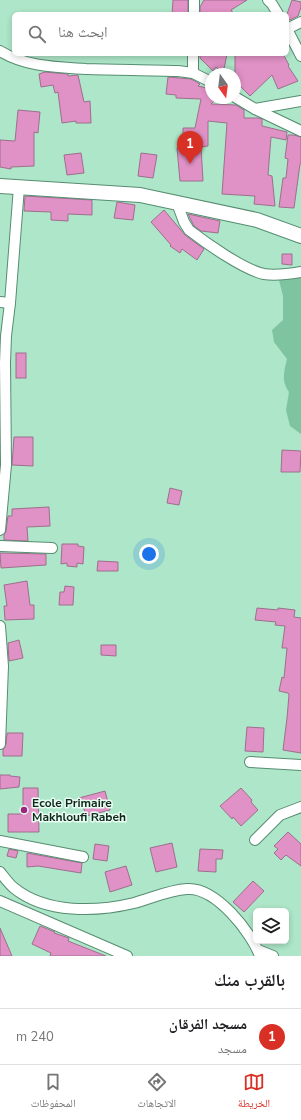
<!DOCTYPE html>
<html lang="ar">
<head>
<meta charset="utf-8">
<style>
	:root { --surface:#fff; --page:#f6f6f6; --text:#202124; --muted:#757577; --line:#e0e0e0; --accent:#d93025 }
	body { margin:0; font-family:"Nunito Sans","Noto Naskh Arabic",sans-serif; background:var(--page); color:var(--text); direction:rtl }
	.controls { position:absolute; right:12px; bottom:12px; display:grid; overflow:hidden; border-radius:6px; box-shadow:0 2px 6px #0003 }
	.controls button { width:36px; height:36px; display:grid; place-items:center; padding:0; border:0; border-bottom:1px solid var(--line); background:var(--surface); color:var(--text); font:20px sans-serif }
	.compass { position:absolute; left:205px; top:68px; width:36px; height:36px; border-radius:50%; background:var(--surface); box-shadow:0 2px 6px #0003; rotate:166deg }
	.you { position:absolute; left:149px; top:554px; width:14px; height:14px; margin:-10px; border:3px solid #fff; border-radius:50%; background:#1a73e8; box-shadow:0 0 0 6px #1a73e833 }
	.badge { display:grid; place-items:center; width:26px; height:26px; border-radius:50%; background:var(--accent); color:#fff; font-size:13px; font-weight:700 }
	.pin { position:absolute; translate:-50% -33px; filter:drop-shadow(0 1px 2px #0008) }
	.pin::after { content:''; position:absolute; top:21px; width:14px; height:12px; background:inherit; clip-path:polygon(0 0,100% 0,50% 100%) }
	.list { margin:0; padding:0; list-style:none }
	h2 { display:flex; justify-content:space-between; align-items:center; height:52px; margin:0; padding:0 16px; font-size:17px }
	h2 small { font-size:13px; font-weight:400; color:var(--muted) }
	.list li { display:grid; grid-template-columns:26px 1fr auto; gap:12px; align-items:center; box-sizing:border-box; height:56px; padding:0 16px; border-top:1px solid var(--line) }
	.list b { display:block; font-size:15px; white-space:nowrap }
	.list p { margin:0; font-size:13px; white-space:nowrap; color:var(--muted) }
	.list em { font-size:13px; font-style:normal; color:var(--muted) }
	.icon { flex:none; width:22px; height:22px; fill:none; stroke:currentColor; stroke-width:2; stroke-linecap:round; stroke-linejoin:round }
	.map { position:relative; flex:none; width:301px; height:956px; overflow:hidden; direction:ltr }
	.search { position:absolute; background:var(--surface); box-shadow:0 2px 6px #0003; left:12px; right:12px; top:12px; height:44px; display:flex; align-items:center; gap:10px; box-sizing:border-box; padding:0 14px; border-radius:6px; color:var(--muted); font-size:15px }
	.sheet { height:108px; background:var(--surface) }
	nav { display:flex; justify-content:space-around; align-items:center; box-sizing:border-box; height:56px; border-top:1px solid var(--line); background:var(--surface); font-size:11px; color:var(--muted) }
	nav a { display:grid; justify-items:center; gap:2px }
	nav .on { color:var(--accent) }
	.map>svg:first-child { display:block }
	.green { fill:#7fc4a0 }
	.building { fill:#e091c5; stroke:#9e6f8d }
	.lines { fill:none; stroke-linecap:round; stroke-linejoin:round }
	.minor-casing { stroke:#568d71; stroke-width:12 }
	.secondary-casing { stroke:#568d71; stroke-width:16 }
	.minor { stroke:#fff; stroke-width:10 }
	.secondary { stroke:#fff; stroke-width:14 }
	.poi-dot { fill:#9e267e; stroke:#e8fef2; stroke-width:1.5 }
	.labels { text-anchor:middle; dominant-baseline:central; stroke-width:3; stroke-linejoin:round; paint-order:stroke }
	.poi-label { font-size:12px; font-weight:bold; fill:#11271c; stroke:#e8fef2; text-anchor:start }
</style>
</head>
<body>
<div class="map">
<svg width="301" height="956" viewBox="0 0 301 956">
	<rect width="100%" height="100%" fill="#ade6c8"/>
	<path class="green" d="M301,274V434L290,426L286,410L289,392C281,381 284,372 287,359L274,342L272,330L283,320V296L279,280L285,276Z"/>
	<g class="building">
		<polygon points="173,0 188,0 188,14 172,14"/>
		<polygon points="204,0 247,0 231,10 234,14 200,14 200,7"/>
		<polygon points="292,0 301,2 301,7 298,16 290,20 287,19 287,14"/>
		<polygon points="200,54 227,54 223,74 216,67 213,71 200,58"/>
		<polygon points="235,54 283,54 289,65 288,66 298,81 278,89 272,75 250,96 235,81"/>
		<polygon points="45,72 68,74 68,76 78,75 84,102 90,101 91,123 76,123 76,121 62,123 58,92 55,93 53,85 41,87 39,74"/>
		<polygon points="168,77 191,79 200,84 198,86 211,89 211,98 217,98 211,104 236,105 244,110 244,118 259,118 262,119 262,126 287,132 286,140 271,137 268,175 272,176 275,206 254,204 255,196 222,194 227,123 208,121 208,146 201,147 203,181 180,181 177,148 183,147 183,128 195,128 201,99 176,98 176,95 166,94"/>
		<polygon points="18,110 40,112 38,133 34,132 34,166 11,167 11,169 0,167 0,140 15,141"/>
		<polygon points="288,135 294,135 301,137 301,163 300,164 294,208 279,207 283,178 286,178 288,159 285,158"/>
		<polygon points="81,153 84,173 67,175 64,155"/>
		<polygon points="141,153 157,155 153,178 138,176"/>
		<polygon points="25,196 92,200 92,215 68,214 68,221 51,220 51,212 24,211"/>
		<polygon points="117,202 135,205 133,220 114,218"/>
		<polygon points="164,210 185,235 204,249 197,260 182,249 180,253 170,246 171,245 151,222"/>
		<polygon points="188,214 220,221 218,233 201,231 194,226"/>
		<polygon points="282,254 292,254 292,265 282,264"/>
		<rect x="16" y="353" width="10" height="25"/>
		<polygon points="14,437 33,437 33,466 12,465"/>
		<polygon points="282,450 301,451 300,472 281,472"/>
		<polygon points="170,488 182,491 179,505 167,503"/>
		<polygon points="49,507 50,526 27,527 28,541 4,540 4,535 6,531 8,516 12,516 12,509"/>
		<polygon points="62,544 78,544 78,546 84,547 83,564 77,563 77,567 67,566 67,563 61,564"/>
		<polygon points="0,553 46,554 46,565 1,568"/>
		<polygon points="98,561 118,562 118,571 97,571"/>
		<polygon points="27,581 30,605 34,605 34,619 5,620 4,606 7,606 4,585"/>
		<polygon points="65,586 74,587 73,605 59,605 60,592 64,592"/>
		<polygon points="257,608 278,610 278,608 295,610 294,617 301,618 301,753 283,750 287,718 289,695 288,693 279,691 282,677 284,678 287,648 282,648 285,626 275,625 276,622 255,620"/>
		<polygon points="19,640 23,658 9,661 8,643"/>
		<polygon points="101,645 116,645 116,656 101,655"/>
		<polygon points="247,727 264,728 263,752 245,751"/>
		<polygon points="7,733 23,733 22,756 3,756 3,750 6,744"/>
		<polygon points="0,775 10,775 10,776 20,777 19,787 0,789"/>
		<polygon points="23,788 38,788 39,832 8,832 8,814 23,814"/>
		<polygon points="241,788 252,800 251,802 258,810 241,826 233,817 232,819 220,806"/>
		<polygon points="105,791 110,810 86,816 83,806 81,806 79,798"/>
		<polygon points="288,832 301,844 301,866 286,855 281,860 274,853 278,849 274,846"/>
		<polygon points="172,843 177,867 156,872 150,848"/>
		<polygon points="95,844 109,846 107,861 93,859"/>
		<polygon points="9,849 18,851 16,858 7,856"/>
		<polygon points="200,849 223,850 222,859 216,859 216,872 198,871"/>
		<polygon points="27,853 82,863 81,873 38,866 27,867"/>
		<polygon points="126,866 132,885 110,892 105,872"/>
		<polygon points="253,881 264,891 244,912 233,902"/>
		<polygon points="40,926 55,932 54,933 69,938 68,941 106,956 50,956 51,953 32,944"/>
		<polygon points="0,928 12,956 0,956"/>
	</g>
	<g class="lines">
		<defs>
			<g id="minor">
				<polyline points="268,0 272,4 278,14"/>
				<polyline points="194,14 194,0"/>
				<polyline points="287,29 301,56"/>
				<polyline points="287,29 301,22"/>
				<path d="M0,51C26,67 56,67 86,69C117,70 148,70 178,71L193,73L211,82"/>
				<polyline points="193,73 193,54"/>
				<polyline points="235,97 255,109 301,131"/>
				<polyline points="255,109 301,101"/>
				<path d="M177,203L184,222L189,230C206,243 244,270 264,274C276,276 289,274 301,272"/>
				<polyline points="0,302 10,303"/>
				<polyline points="0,530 6,465 5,363 6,336 10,303 19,187"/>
				<polyline points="0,546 52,548"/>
				<polyline points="0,626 3,666 0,744"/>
				<polyline points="250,762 301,765"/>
				<polyline points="255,840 280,815 301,807"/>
				<polyline points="0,841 83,857"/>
				<path d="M0,872C4,877 9,884 14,888C46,914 97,912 134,903C152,898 169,890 187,889C216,887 251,932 260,956"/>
				<polyline points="0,901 127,956"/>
				<polyline points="258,950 273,956"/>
			</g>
			<polyline id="secondary" points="0,186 140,195 257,220 301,236"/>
		</defs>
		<use href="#minor" class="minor-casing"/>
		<use href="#secondary" class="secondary-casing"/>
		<use href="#minor" class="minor"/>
		<use href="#secondary" class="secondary"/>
	</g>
	<circle class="poi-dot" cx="24" cy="810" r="4"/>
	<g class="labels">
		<g class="poi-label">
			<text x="32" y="803">Ecole Primaire<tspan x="32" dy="14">Makhloufi Rabeh</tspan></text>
		</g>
	</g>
</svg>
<div class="controls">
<button><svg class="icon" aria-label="layers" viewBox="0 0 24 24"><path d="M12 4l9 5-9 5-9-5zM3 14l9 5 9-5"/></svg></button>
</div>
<svg class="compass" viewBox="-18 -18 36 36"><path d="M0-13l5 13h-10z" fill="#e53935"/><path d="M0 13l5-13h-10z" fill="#757577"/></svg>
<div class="you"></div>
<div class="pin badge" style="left:190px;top:164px">1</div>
<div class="search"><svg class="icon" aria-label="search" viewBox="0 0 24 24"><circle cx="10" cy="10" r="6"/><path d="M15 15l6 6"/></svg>ابحث هنا</div>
</div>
<section class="sheet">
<h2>بالقرب منك<small></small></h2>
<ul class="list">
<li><span class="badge">1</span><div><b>مسجد الفرقان</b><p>مسجد</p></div><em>240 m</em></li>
</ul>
</section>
<nav>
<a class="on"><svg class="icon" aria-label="map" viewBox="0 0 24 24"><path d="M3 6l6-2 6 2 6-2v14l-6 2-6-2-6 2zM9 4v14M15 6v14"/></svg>الخريطة</a>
<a><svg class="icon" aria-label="directions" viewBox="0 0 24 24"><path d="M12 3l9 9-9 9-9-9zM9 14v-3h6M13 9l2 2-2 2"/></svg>الاتجاهات</a>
<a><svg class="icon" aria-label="saved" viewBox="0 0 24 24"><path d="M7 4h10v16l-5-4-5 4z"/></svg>المحفوظات</a>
</nav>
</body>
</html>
